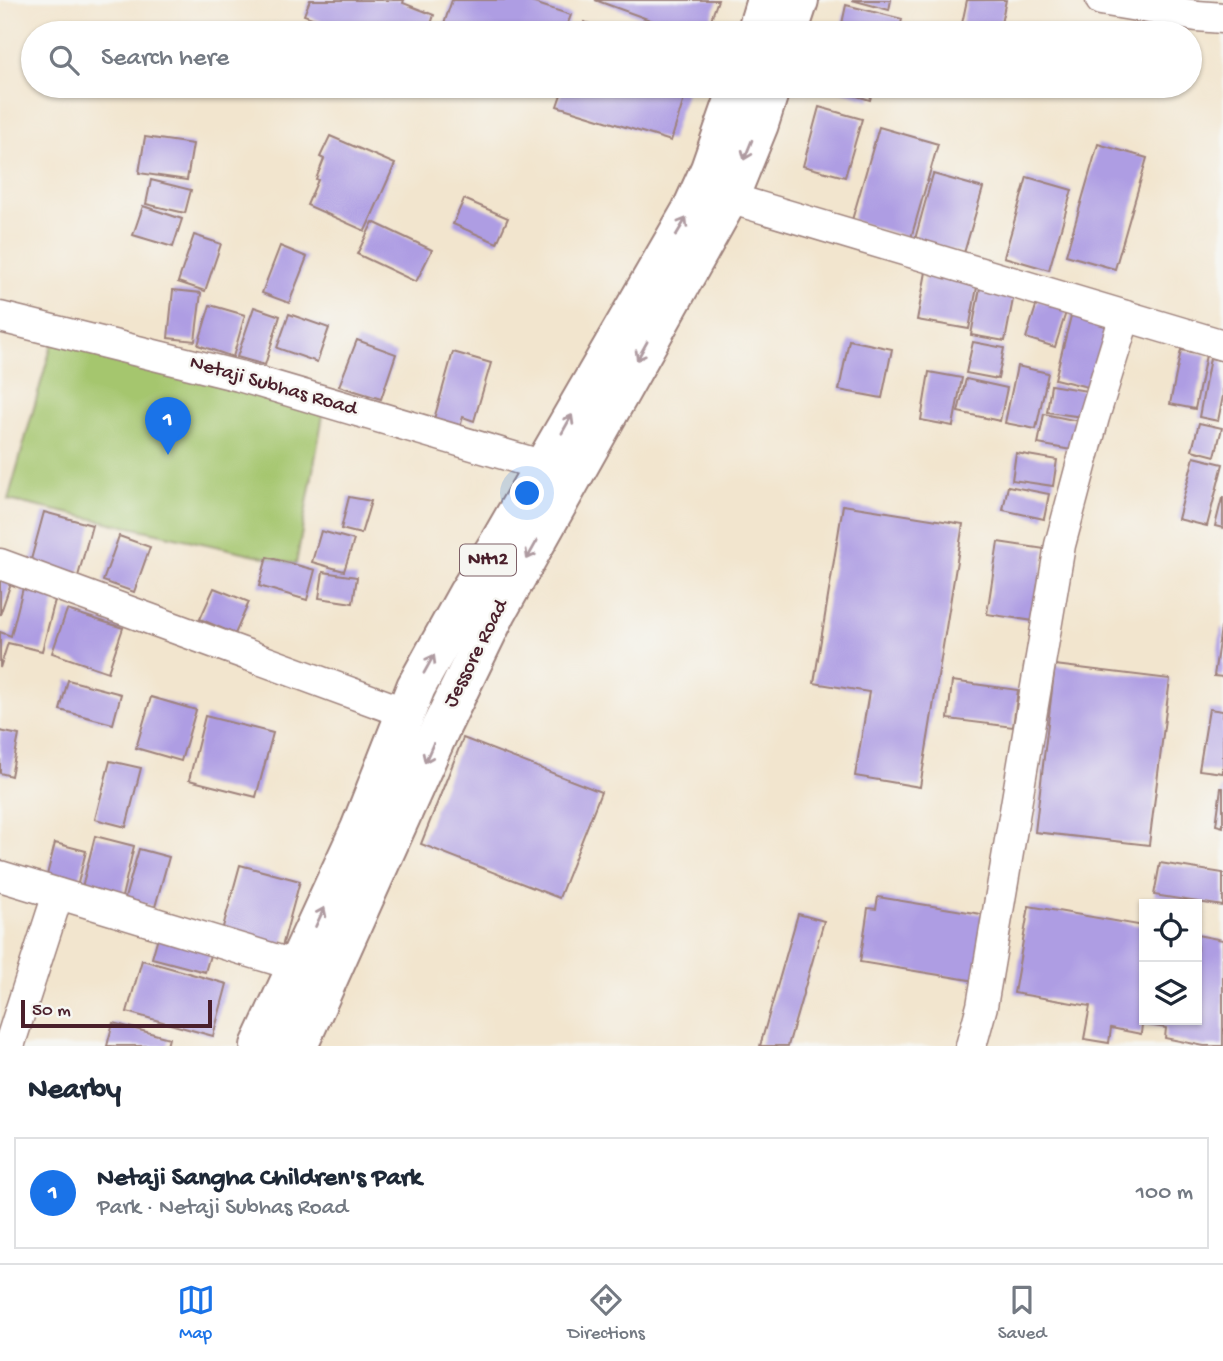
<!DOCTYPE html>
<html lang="en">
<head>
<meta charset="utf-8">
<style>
	:root { --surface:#fff; --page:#f2f2f3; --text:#1f2937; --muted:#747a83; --line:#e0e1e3; --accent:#1a73e8 }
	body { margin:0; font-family:"Gochi Hand",sans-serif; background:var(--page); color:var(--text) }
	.controls { position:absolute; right:21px; bottom:21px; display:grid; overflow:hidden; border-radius:0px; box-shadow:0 2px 5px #0004 }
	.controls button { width:63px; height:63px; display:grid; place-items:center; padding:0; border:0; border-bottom:2px solid var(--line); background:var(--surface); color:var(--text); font:35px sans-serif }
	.scale { position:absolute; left:21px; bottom:18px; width:191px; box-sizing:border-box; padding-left:7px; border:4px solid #4a1f2b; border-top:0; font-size:19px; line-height:24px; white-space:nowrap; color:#4a1f2b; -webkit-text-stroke:5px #f6f6f2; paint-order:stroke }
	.you { position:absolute; left:528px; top:494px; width:24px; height:24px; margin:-18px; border:5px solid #fff; border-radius:50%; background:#1a73e8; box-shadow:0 0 0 10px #1a73e833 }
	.badge { display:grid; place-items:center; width:46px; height:46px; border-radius:50%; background:var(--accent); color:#fff; font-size:23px; font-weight:700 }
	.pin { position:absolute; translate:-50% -58px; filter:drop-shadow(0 2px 4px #0008) }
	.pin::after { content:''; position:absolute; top:37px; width:24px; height:21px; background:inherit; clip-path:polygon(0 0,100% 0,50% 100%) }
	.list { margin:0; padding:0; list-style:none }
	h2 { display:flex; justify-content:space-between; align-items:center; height:91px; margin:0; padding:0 28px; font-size:30px }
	h2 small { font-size:23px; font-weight:400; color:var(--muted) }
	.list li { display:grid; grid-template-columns:46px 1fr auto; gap:21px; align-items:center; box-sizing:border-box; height:112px; margin:0 14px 14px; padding:0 14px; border:2px solid var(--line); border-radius:0px }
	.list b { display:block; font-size:26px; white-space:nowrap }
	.list p { margin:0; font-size:23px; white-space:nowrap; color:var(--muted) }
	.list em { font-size:23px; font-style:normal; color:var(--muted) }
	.icon { flex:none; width:38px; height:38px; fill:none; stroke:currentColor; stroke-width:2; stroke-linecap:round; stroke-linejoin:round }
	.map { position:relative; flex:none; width:1223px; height:1046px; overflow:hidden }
	.search { position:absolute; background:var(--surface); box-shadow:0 2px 5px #0004; left:21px; right:21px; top:21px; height:77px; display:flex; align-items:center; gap:18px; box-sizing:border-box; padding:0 24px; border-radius:38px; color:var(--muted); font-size:26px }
	.sheet { height:217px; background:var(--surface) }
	nav { display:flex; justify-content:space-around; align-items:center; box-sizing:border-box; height:98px; border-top:2px solid var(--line); background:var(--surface); font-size:19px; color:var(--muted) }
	nav a { display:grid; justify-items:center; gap:4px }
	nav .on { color:var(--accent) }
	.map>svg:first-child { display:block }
	.green { fill:#a5c66e; stroke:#78724c; stroke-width:2 }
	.building { fill:#ae9de3 }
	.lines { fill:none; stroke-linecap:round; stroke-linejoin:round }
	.minor-casing { stroke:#9e827c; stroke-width:33 }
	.trunk-casing { stroke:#9e827c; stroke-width:42 }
	.minor { stroke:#fff; stroke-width:30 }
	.trunk { stroke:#fff; stroke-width:38 }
	.oneway { stroke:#ae9aa0 }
	.labels { text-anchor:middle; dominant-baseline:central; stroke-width:5; stroke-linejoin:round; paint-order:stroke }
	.shield { fill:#f6f6f2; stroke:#7e6067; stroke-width:2 }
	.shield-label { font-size:19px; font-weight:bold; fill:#4a1f2b }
	.street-label { font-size:21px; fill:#4a1f2b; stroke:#f6f6f2 }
</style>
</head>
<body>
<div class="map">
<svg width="1223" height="1046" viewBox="0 0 1223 1046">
	<rect width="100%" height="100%" fill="#f6f6f2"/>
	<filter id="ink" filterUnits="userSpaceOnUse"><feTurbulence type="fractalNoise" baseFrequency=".0143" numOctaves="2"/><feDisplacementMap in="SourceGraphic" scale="14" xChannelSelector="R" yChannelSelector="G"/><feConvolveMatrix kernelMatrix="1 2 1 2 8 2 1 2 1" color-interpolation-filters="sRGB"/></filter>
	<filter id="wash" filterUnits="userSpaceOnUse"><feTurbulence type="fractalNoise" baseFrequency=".00686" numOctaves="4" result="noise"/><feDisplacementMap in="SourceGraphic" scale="28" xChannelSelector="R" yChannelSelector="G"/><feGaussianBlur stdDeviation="1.57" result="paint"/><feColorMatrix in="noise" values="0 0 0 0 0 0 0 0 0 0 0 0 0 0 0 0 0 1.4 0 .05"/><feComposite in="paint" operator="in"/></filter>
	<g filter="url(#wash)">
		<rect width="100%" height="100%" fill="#f2e5ce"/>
		<polygon class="green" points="53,340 324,410 296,564 8,500"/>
		<g id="blocks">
			<g class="building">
				<polygon points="310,0 404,0 403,3 434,15 428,33 353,33 304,15"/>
				<polygon points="452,0 525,0 571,15 564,33 441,33"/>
				<polygon points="595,0 718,0 706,33 686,33"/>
				<polygon points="852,0 891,0 889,10"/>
				<polygon points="967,0 1006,0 999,33 960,33"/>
				<polygon points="846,5 902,19 899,33 840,33"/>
				<polygon points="584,22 618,33 580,33"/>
				<polygon points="518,86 546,86 543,95"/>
				<polygon points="564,86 688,86 671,141 557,106"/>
				<polygon points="824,86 874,86 870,100"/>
				<polygon points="819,107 862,119 845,177 803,166"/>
				<polygon points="879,127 938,144 911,238 852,220"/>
				<polygon points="330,136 395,164 365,231 307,205 318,180 316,179 324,159 320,157"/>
				<polygon points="145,137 193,144 187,180 139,173"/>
				<polygon points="1098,144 1147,158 1115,269 1066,255"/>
				<polygon points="933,174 983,188 964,253 915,239"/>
				<polygon points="1027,177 1072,190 1049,270 1004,257"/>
				<polygon points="151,180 191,190 185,213 146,204"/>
				<polygon points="464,199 508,218 497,243 453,224"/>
				<polygon points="143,206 182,219 173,247 133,235"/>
				<polygon points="373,222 432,250 416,282 357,254"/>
				<polygon points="194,235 221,244 205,291 178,282"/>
				<polygon points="280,246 307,257 289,303 262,293"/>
				<polygon points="926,272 978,282 969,329 917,320"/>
				<polygon points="980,288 1014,294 1005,341 971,335"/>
				<polygon points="173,290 201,293 195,341 168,338"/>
				<polygon points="1038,300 1067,309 1055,347 1026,338"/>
				<polygon points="210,305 245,315 233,357 198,345"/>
				<polygon points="254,307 280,316 265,365 237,357"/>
				<polygon points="1072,312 1113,322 1096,389 1055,379"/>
				<polygon points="289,314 329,328 317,362 277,348"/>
				<polygon points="357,340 396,354 381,399 339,386"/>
				<polygon points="849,340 892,349 882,398 839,390"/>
				<polygon points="973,342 1004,348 998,379 966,373"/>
				<polygon points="1181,350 1206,355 1195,409 1170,404"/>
				<polygon points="453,352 491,363 474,421 463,417 460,427 434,419"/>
				<polygon points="1210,358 1223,361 1223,396 1218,421 1199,417"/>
				<polygon points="1017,366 1048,373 1036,429 1005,423"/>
				<polygon points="929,372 962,378 953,426 921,420"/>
				<polygon points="966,379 1007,388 1000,421 958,412"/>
				<polygon points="1051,385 1087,391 1083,417 1047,412"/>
				<polygon points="1044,414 1083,422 1077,451 1038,444"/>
				<polygon points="1199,423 1222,428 1215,456 1192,450"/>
				<polygon points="1016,453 1057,460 1053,486 1012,480"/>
				<polygon points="1194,457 1223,464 1207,526 1178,519"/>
				<polygon points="1008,486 1049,494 1044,519 1003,510"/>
				<polygon points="349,497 371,501 361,534 341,529"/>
				<polygon points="1222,498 1223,498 1223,528 1215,526"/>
				<polygon points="843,505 963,524 920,787 855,776 869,692 814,683"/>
				<polygon points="44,512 92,525 77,580 29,567"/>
				<polygon points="321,531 354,540 344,571 312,562"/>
				<polygon points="119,536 150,547 134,592 103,581"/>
				<polygon points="998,542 1045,549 1034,621 987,614"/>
				<polygon points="267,557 315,570 307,600 259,586"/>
				<polygon points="0,569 14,574 0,615"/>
				<polygon points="323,572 357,577 353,603 319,598"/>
				<polygon points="24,584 57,592 42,651 8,643 0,668 0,632 11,636"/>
				<polygon points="214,588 249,602 235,634 200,619"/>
				<polygon points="67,610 123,628 108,672 52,653"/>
				<polygon points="1221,628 1223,628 1223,677 1214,676"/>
				<polygon points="1055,665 1170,679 1149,845 1035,832"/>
				<polygon points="68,680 121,694 113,724 60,710"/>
				<polygon points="952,681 1018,690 1013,727 948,719"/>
				<polygon points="151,697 196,710 181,761 136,748"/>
				<polygon points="1209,709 1223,711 1223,773 1199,770"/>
				<polygon points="205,716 273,733 256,797 189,780"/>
				<polygon points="0,731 19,735 11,776 0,773"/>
				<polygon points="463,738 601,792 559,898 421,844"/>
				<polygon points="110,761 141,768 126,827 95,819"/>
				<polygon points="1221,788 1223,788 1223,827 1216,825"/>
				<polygon points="95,836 134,846 121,901 81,891"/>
				<polygon points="55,843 86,851 75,895 44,887"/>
				<polygon points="139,849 169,857 155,907 125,898"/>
				<polygon points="1160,863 1223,873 1223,906 1154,895"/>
				<polygon points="240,865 300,881 280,954 220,938"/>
				<polygon points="878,897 987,915 976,981 860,962 868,908 876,909"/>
				<polygon points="1029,906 1144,926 1144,1020 1197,1020 1197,935 1223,940 1223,1046 1204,1046 1165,1038 1166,1028 1142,1024 1141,1034 1111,1028 1109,1043 1084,1039 1090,1006 1014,993"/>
				<polygon points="798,914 824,921 788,1046 760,1046"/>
				<polygon points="160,930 213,945 205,972 152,958"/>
				<polygon points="142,960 227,984 213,1036 127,1012"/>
				<polygon points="113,1023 169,1038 167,1046 107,1046"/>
			</g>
		</g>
	</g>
	<g filter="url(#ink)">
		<use href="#blocks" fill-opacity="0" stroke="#9e827c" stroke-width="2"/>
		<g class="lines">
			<defs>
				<g id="minor">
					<polyline points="1101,0 1197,16 1223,18"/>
					<polyline points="729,198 1223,345"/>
					<polyline points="0,317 239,376 544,466"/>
					<polyline points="0,564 406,713"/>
					<polyline points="0,876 297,966"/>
					<polyline points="9,1046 58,894"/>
					<polyline points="971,1046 982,1006 1060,545 1094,417 1125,316"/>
				</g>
				<g id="trunk">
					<polyline points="756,33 766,0"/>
					<polyline points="788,33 799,0"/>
					<polyline points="260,1046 360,829 416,687 468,593 499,543 691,211 710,169 739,86"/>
					<polyline points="298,1046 441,727 497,612 729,198 759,124 771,86"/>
				</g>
			</defs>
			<use href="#minor" class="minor-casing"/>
			<use href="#trunk" class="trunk-casing"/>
			<use href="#minor" class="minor"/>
			<use href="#trunk" class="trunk"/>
		</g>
		<defs><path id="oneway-shaft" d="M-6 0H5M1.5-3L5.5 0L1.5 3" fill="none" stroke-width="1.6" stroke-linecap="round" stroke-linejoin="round" transform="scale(1.75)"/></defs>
		<g class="oneway">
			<use href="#oneway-shaft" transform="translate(748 150) rotate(112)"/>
			<use href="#oneway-shaft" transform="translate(681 227) rotate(-59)"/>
			<use href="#oneway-shaft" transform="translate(642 351) rotate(119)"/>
			<use href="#oneway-shaft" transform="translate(567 424) rotate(-61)"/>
			<use href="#oneway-shaft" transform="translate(532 550) rotate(119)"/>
			<use href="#oneway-shaft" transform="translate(429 664) rotate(-61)"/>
			<use href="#oneway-shaft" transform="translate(429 753) rotate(114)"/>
			<use href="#oneway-shaft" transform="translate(320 917) rotate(-65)"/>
		</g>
	</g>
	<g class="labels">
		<rect class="shield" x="460" y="544.5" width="56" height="31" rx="5"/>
		<g class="shield-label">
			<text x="488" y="560">NH12</text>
		</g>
		<g class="street-label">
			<text transform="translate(273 387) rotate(16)">Netaji Subhas Road</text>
			<text transform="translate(477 654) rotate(-63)">Jessore Road</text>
		</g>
	</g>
</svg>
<div class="controls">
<button><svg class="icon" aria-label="locate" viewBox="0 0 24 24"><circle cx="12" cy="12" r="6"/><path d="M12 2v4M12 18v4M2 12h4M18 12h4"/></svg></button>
<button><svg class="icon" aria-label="layers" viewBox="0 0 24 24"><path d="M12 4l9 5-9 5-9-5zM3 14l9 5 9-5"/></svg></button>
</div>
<div class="scale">50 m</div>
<div class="you"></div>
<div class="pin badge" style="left:168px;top:455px">1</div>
<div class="search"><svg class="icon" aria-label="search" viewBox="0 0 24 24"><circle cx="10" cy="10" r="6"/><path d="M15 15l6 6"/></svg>Search here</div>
</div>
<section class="sheet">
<h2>Nearby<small></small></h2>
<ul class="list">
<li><span class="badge">1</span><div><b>Netaji Sangha Children's Park</b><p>Park · Netaji Subhas Road</p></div><em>100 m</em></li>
</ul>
</section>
<nav>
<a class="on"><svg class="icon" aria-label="map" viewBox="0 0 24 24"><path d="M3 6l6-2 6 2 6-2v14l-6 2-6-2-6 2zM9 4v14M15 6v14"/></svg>Map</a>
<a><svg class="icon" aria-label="directions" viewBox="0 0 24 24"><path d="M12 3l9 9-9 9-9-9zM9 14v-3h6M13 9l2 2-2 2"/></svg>Directions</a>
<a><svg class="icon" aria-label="saved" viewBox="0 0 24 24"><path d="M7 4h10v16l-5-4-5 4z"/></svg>Saved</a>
</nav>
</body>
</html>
